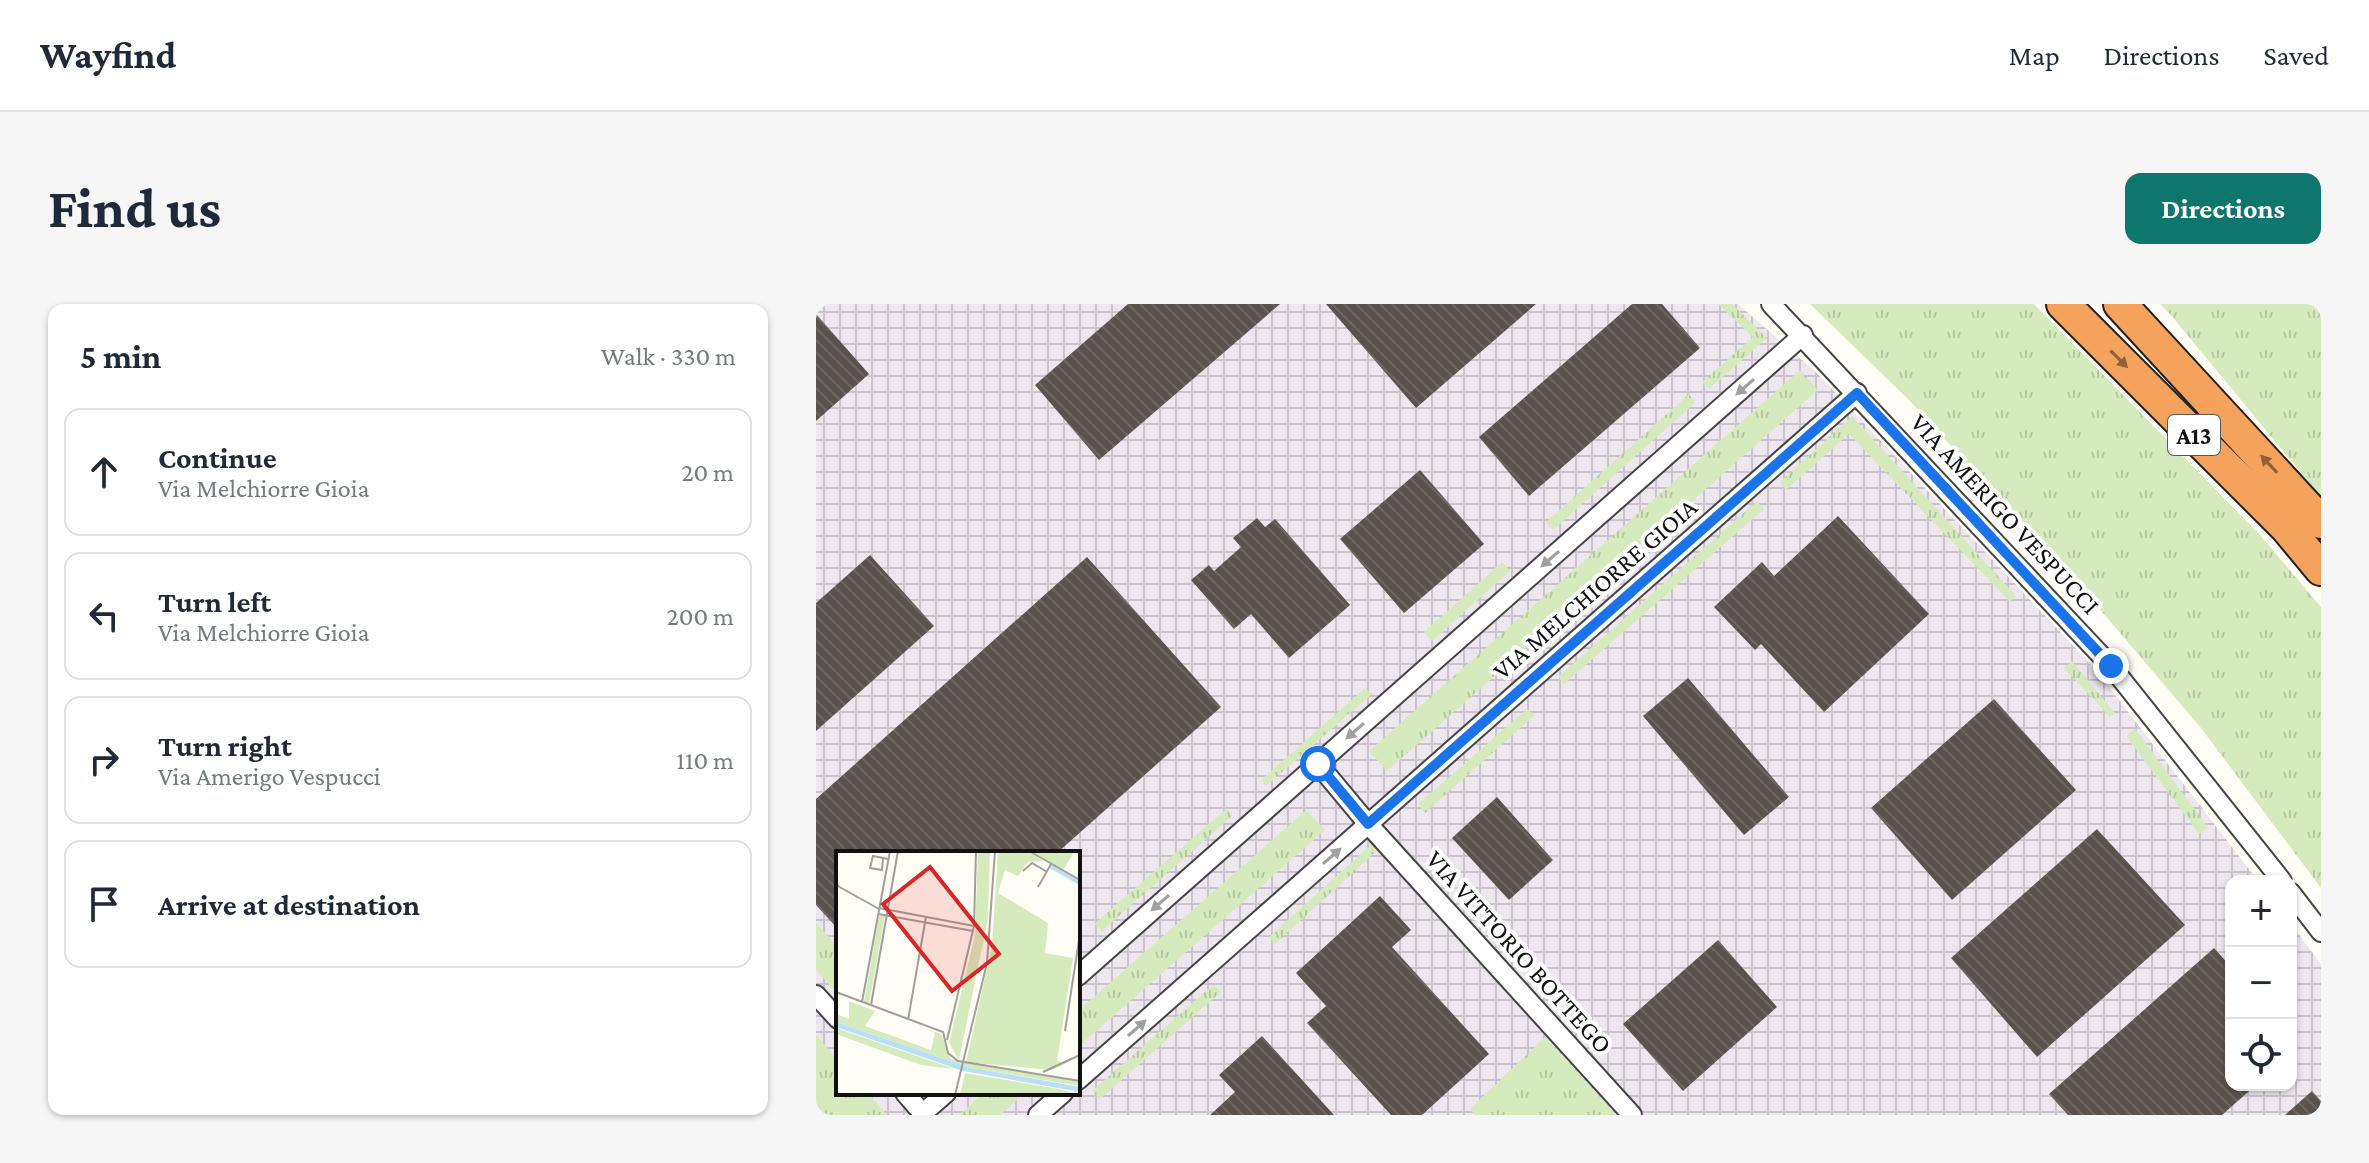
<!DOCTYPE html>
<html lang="en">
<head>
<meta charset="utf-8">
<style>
	:root { --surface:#fff; --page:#f6f6f7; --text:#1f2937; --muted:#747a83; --line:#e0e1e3; --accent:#0f766e }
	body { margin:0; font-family:"Crimson Pro",serif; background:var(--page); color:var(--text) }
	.controls { position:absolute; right:24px; bottom:24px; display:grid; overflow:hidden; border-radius:16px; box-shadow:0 2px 6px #0004 }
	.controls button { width:72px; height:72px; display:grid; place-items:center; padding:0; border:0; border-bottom:2px solid var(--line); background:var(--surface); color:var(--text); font:40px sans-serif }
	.stop { position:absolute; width:24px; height:24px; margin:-18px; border:6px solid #1a73e8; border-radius:50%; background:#fff }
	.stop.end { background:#1a73e8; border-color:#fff; box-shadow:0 2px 8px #0008 }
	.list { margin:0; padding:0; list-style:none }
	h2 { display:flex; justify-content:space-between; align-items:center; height:104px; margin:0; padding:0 32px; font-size:34px }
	h2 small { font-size:26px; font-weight:400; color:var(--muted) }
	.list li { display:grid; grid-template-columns:52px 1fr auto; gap:24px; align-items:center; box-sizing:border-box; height:128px; margin:0 16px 16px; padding:0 16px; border:2px solid var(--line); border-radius:16px }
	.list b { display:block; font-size:30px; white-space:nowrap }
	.list p { margin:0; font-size:26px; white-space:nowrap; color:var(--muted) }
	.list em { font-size:26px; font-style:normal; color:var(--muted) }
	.icon { flex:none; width:44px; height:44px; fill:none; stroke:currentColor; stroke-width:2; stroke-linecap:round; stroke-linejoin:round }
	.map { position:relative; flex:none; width:1505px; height:811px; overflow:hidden; border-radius:16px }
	header { display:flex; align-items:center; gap:48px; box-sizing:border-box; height:112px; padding:0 40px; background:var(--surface); border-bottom:2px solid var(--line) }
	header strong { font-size:38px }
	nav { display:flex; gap:44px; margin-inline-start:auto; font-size:28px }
	.intro { display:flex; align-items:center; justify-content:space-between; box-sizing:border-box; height:192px; padding:0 48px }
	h1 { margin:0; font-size:56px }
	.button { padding:20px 36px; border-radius:16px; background:var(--accent); color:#fff; font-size:28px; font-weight:700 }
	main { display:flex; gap:48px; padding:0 48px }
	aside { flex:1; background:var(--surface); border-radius:16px; box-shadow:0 2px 6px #0004 }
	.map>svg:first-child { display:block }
	.industrial { fill:url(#industrial-grid); fill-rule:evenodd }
	.grass { fill:url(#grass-tufts) }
	.building { fill:url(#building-back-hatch) }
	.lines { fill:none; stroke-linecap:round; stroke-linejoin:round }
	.street-casing { stroke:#444; stroke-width:22 }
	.highway-casing { stroke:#222; stroke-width:36 }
	.street { stroke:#fff; stroke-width:18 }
	.highway { stroke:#f5a25d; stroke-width:32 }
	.oneway { fill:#8e613b }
	.oneway2 { fill:#a0a0a0 }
	.route { stroke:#1a73e8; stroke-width:10 }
	.labels { text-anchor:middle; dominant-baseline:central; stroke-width:8; stroke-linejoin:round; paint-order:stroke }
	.shield { fill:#fff; stroke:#585858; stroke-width:2 }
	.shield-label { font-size:24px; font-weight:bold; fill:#111 }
	.street-label { font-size:26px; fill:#111; stroke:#fff }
	.inset-river { fill:none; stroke:#b9e0f7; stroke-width:4 }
	.inset-road { fill:none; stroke:#a09f9a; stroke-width:2 }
	.view { fill:#d62828; fill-opacity:0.15; stroke:#d62828; stroke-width:4 }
	.inset-edge { fill:none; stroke:#111; stroke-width:4 }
</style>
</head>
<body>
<header>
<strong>Wayfind</strong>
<nav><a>Map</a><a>Directions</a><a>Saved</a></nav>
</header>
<div class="intro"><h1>Find us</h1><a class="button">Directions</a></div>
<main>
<aside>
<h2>5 min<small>Walk · 330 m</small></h2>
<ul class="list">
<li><svg class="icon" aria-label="ahead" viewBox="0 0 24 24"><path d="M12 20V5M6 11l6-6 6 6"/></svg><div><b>Continue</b><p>Via Melchiorre Gioia</p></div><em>20 m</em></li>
<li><svg class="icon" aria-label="left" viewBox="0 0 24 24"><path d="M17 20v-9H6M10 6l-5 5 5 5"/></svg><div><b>Turn left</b><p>Via Melchiorre Gioia</p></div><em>200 m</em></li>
<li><svg class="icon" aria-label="right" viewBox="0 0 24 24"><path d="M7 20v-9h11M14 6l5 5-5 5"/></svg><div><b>Turn right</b><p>Via Amerigo Vespucci</p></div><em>110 m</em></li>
<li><svg class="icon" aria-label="arrive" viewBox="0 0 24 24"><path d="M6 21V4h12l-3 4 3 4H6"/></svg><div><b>Arrive at destination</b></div></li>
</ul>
</aside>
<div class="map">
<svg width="1505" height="811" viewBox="0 0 1505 811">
	<defs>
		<pattern id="industrial-grid" width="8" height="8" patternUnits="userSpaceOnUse" patternTransform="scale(2)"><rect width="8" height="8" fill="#eee6ef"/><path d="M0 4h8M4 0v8" fill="none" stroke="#cbc4cc"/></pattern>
		<pattern id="grass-tufts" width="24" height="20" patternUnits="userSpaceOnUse" patternTransform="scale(2)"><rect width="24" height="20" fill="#d5ebbd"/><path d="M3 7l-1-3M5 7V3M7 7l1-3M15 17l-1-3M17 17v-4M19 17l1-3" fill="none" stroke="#b6c8a1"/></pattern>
		<pattern id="building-back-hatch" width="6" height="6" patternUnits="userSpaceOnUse" patternTransform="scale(2)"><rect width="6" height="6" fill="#5a524d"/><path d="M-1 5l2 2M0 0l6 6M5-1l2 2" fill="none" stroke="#6d6662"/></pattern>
	</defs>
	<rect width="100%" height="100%" fill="#fffdf5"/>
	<path class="industrial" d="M0,0H922L1002,70L1279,365L1442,577H1415V781H1475V620L1505,660V811H0ZM22,549H262V789H22Z"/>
	<g class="grass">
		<polygon points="902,0 916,0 951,34 893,85 886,78 937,33"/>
		<polygon points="994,0 1218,0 1444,231 1505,303 1505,584 1385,424 1281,302 1094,97"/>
		<polygon points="1344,0 1505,0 1505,193 1354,10"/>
		<polygon points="984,66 1002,86 571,467 553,447"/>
		<polygon points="873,90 879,99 737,226 730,218"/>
		<polygon points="1036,112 1200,292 1194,298 1033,130 970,186 964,178"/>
		<polygon points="941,197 948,205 748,380 742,373"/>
		<polygon points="686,258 694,267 616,337 608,328"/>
		<polygon points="1256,357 1299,409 1294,413 1248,364"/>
		<polygon points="549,384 556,390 450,482 445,476"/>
		<polygon points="711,405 719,411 609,509 602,500"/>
		<polygon points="1319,425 1392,523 1383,530 1310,432"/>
		<polygon points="411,504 416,512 286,627 278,620"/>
		<polygon points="490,506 509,526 262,743 262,707"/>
		<polygon points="558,538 564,544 459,640 453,633"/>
		<polygon points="0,619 22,643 22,690 0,666"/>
		<polygon points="397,681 405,688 284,795 276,787"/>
		<polygon points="0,731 22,756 22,789 52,789 71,811 0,811"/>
		<polygon points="729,733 800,811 659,811 654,805"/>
		<polygon points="168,789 209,789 184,811 143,811"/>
	</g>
	<g class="building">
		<polygon points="312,0 464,0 283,156 219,81"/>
		<polygon points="510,0 720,0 600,104"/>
		<polygon points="816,0 846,0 884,44 713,192 663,133"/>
		<polygon points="0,10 53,70 0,117"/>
		<polygon points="604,166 668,240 588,309 524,235"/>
		<polygon points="1022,212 1113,310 1008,408 945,340 939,346 898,303 946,258 958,272"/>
		<polygon points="441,214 449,223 459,215 534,301 473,354 435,310 418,325 375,276 393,261 398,267 425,243 417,234"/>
		<polygon points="54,251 118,322 0,427 0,299"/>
		<polygon points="271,253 405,403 241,549 22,549 22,625 0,601 0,495"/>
		<polygon points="872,374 973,493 928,531 827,412"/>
		<polygon points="1178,395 1260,486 1136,596 1055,504"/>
		<polygon points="681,493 737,556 693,596 636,534"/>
		<polygon points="1281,525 1369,621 1221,753 1135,654"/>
		<polygon points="564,592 595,626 576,643 673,750 606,811 575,811 491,719 510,702 480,669"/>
		<polygon points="902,636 961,703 867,787 807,720"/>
		<polygon points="1398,644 1415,663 1415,781 1440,781 1406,811 1252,811 1233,790"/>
		<polygon points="446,732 518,811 394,811 419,788 403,771"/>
		<polygon points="1496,787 1505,797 1505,811 1469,811"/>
	</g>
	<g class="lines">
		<defs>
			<g id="street">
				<polyline points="955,0 1295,362 1466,577"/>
				<polyline points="502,460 552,520 816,811"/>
				<polyline points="1475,589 1505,628"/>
				<polyline points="262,672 987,31"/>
				<polyline points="0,691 22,715"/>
				<polyline points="262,776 1041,89"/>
				<polyline points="89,789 108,811"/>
				<polyline points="105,811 130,789"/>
				<polyline points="222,811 247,789"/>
			</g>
			<g id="highway">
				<polyline points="1247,0 1471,224 1505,265"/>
				<polyline points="1304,0 1505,218"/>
			</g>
		</defs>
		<use href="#street" class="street-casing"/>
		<use href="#highway" class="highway-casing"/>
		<use href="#street" class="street"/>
		<use href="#highway" class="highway"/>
	</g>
	<defs><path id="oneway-solid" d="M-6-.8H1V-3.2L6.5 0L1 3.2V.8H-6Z" transform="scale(2)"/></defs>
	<g class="oneway">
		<use href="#oneway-solid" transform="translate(1303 55) rotate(45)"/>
		<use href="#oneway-solid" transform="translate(1453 160) rotate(-133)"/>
	</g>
	<g class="oneway2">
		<use href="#oneway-solid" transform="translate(929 83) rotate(139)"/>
		<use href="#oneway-solid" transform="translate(734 255) rotate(139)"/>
		<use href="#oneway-solid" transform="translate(539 427) rotate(139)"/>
		<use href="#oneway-solid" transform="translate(516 552) rotate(-41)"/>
		<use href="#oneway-solid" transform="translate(344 599) rotate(139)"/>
		<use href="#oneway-solid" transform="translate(321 724) rotate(-41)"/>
	</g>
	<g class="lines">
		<polyline class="route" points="502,460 552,520 1041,89 1295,362"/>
	</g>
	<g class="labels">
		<rect class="shield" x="1352" y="111" width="52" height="40" rx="6"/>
		<g class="shield-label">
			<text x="1378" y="131">A13</text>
		</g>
		<g class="street-label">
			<text transform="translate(1189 210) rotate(47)">VIA AMERIGO VESPUCCI</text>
			<text transform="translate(779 285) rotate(-41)">VIA MELCHIORRE GIOIA</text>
			<text transform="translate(703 648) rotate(48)">VIA VITTORIO BOTTEGO</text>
		</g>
	</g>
	<g transform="translate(20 547)">
		<rect width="244" height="244" fill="#fffdf5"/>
		<path d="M142,0H154L152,67L123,209L113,192L139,84ZM162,0H192L207,10L192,11L182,25L169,19L162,42L212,72L209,102L237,107L221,210L231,212L215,219L130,211L156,95ZM195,0H239L227,19ZM43,65H49L33,153L28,151ZM13,150L39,160L29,175L95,199L99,182L91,178L105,183L115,208L244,231V235L132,216L0,171V163L13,168ZM0,177L113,216L118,218L85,214L0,183ZM129,222L223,238L244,244H124Z" fill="#d5ebbd"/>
		<path d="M0,171L132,216L244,236V241L127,220L0,176Z" fill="#b9e0f7"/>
		<path class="inset-river" d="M214,15L244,32"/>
		<path class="inset-road" d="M193,0L244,29M47,7L46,19L34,17L37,5L52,8M187,20L196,12L211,21M0,34L43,58M202,36L215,13M43,57L138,75M42,63L137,80M0,141L107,181L112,202L122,210L244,230M26,151L54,0M35,154L62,0M72,169L90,66M229,180L244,83M111,189L138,75L140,0M207,221L244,204M119,244L151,112L159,0"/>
		<path class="view" d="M94,16L163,103L116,140L47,53Z"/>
		<rect width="244" height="244" class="inset-edge"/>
	</g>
</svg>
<div class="controls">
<button>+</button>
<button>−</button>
<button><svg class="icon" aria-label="locate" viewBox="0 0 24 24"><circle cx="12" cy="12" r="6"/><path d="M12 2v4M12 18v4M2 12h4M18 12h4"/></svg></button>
</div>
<div class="stop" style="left:502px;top:460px"></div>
<div class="stop end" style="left:1295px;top:362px"></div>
</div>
</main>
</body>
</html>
